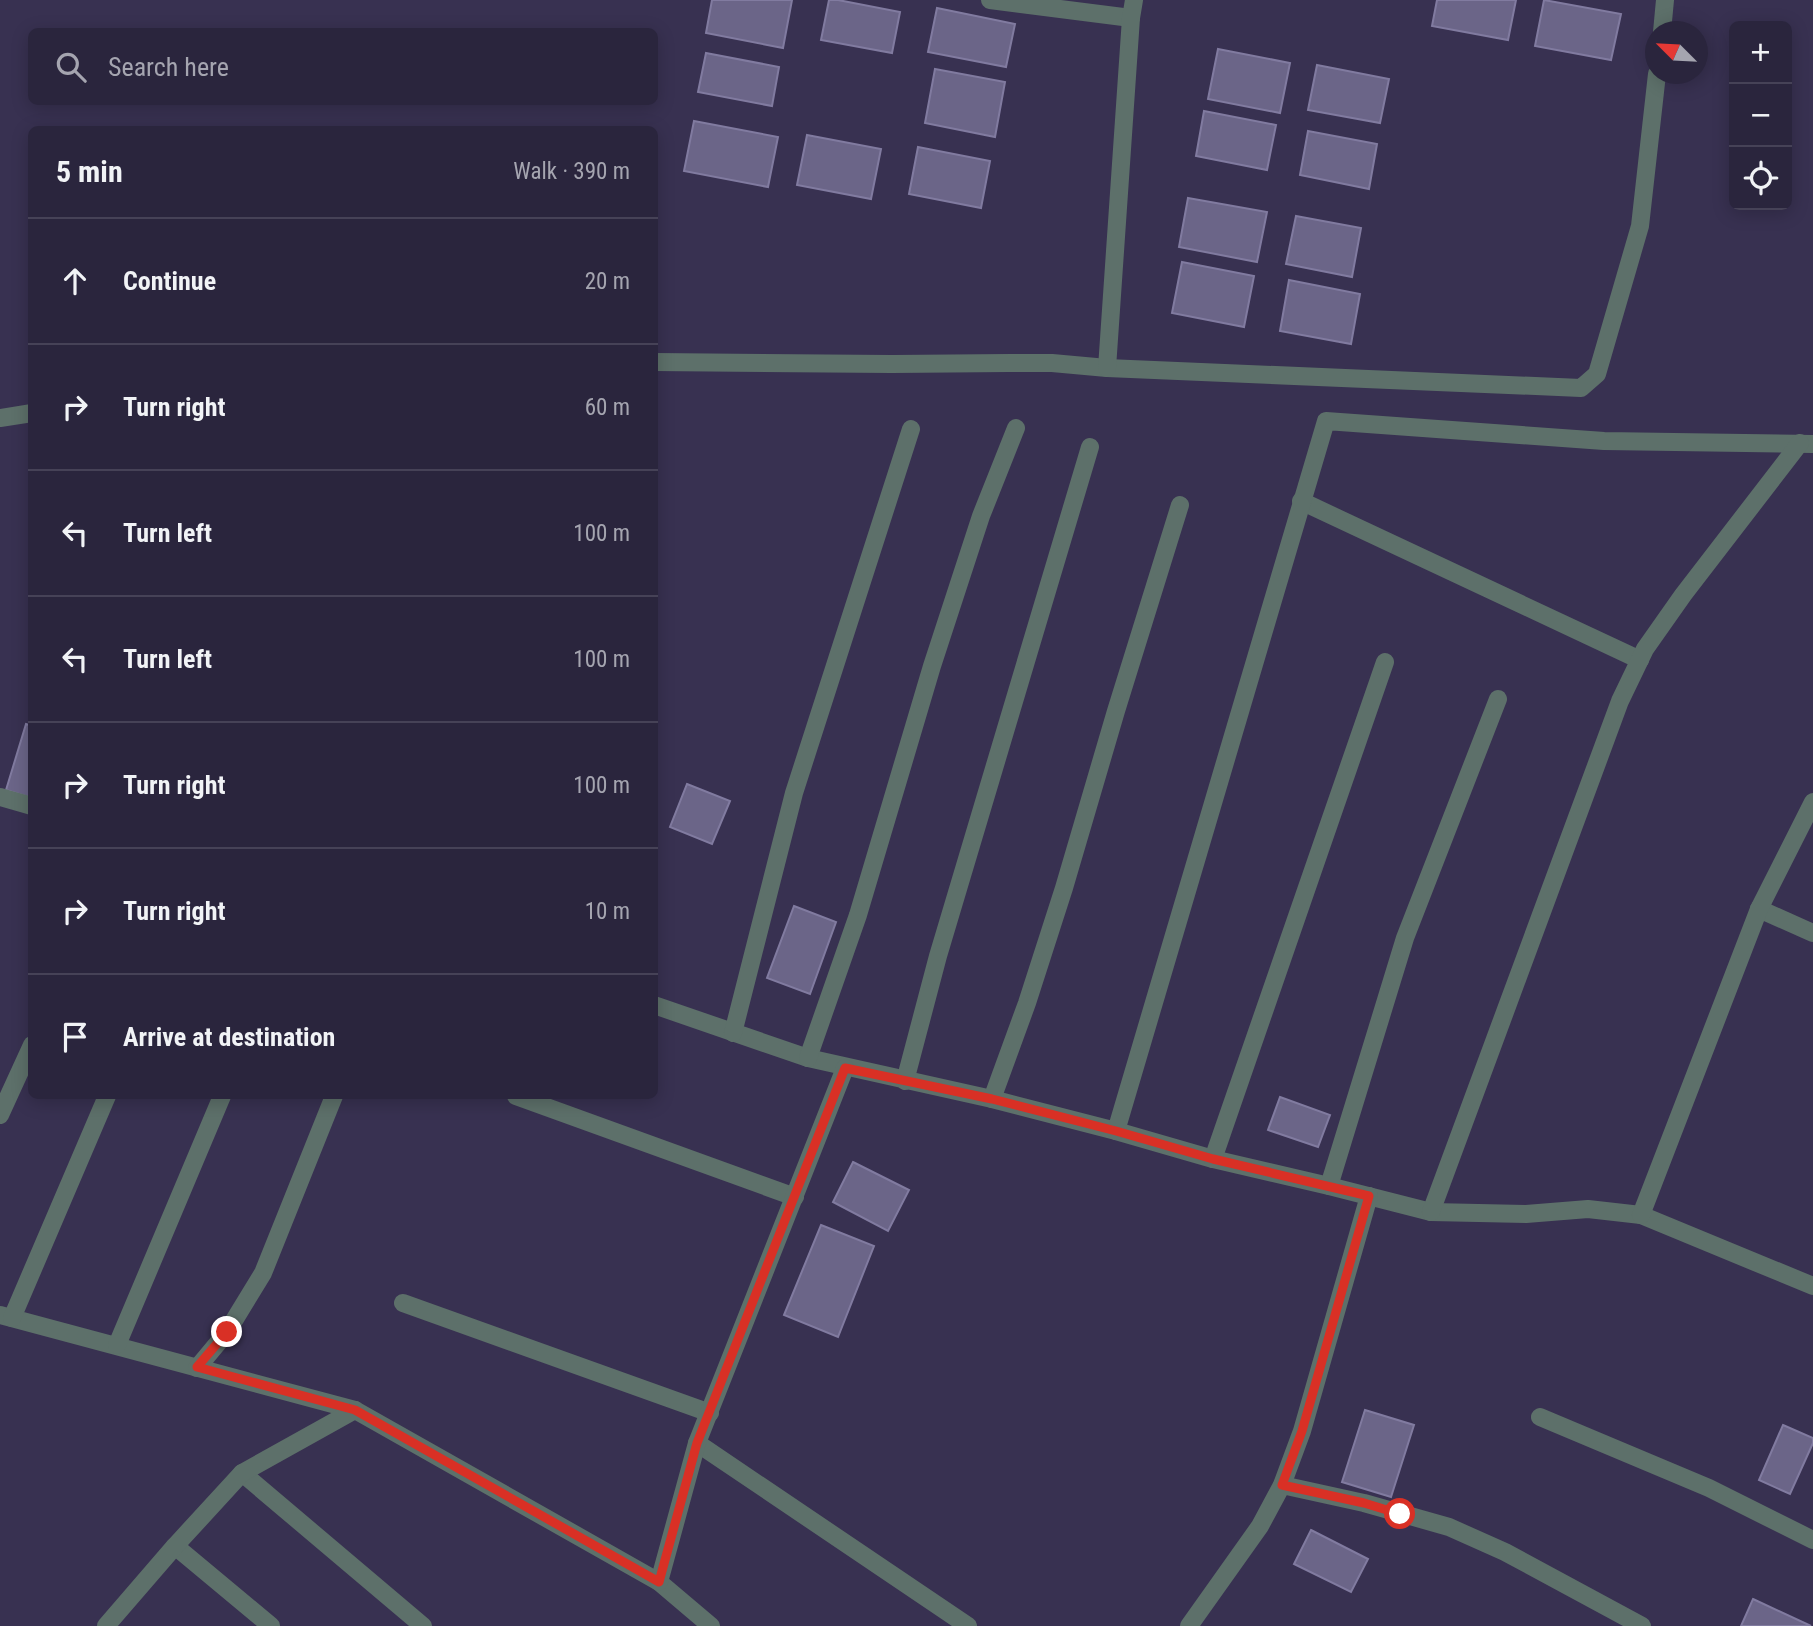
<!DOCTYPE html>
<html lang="en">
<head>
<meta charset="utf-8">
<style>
	:root { --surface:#2a253d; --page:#363148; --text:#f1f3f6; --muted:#a5a5b0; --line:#464257 }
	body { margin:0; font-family:"Roboto Condensed",sans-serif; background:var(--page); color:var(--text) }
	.controls { position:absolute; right:21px; top:21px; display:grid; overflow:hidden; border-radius:10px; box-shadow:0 4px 18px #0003 }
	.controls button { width:63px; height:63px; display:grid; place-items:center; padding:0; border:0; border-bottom:2px solid var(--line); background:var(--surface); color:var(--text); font:35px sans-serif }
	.compass { position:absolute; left:1645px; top:21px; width:63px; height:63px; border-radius:50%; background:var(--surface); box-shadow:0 4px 18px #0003; rotate:294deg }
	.stop { position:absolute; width:21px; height:21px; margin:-16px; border:5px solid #d93025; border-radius:50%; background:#fff }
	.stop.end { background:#d93025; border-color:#fff; box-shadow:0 2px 7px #0008 }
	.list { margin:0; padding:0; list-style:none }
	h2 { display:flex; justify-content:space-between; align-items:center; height:91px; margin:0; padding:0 28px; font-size:30px }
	h2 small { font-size:23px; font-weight:400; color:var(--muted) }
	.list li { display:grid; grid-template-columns:46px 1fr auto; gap:21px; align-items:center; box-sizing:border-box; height:126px; padding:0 28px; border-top:2px solid var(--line) }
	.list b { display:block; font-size:26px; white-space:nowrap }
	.list em { font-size:23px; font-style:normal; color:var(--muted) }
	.icon { flex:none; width:38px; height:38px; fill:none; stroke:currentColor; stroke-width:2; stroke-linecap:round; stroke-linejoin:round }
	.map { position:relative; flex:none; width:1813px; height:1626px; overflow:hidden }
	.search { position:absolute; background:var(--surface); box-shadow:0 4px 18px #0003; left:28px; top:28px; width:630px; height:77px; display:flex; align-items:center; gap:18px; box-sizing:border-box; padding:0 24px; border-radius:10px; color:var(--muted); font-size:26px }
	.panel { position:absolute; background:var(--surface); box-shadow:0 4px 18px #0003; left:28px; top:126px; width:630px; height:973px; border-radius:10px }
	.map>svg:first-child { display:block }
	.building { fill:#6b6588; stroke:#817ba0; stroke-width:2 }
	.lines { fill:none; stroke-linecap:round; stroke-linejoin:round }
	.minor { stroke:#5d706a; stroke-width:18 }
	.route { stroke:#d93025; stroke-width:9 }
</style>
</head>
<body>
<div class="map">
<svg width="1813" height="1626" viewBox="0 0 1813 1626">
	<rect width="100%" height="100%" fill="#383151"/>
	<g class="building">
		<polygon points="712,0 792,0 783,48 706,33"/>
		<polygon points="829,0 838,0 900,12 892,53 821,40"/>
		<polygon points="1437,0 1516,0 1508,40 1432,26"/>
		<polygon points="1544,0 1621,14 1611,60 1535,46"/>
		<polygon points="937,8 1015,24 1006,67 928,52"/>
		<polygon points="1218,49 1290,63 1280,113 1208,99"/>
		<polygon points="706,53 779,67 772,106 698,92"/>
		<polygon points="1317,65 1389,79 1380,123 1308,110"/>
		<polygon points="935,69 1005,82 995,137 925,123"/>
		<polygon points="1204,111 1276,125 1267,170 1196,156"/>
		<polygon points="694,121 778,137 768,187 684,171"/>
		<polygon points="1308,131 1377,144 1369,189 1300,175"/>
		<polygon points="807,135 881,149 871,199 797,185"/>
		<polygon points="918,147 990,161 981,208 909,194"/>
		<polygon points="1188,198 1267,212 1257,262 1179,247"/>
		<polygon points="1296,216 1361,228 1352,277 1286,264"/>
		<polygon points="1182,262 1254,276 1244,327 1172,313"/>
		<polygon points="1289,280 1360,294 1351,344 1280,331"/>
		<polygon points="26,724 32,726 32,798 6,790"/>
		<polygon points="687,784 730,801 712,844 670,827"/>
		<polygon points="794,906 836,922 810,994 767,978"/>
		<polygon points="1280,1097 1330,1115 1318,1147 1268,1130"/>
		<polygon points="853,1162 909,1190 888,1231 833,1202"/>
		<polygon points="821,1225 874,1246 838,1337 784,1315"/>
		<polygon points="1365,1410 1414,1425 1391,1497 1342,1482"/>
		<polygon points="1783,1425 1813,1438 1813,1443 1790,1494 1759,1480"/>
		<polygon points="1311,1530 1368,1559 1351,1592 1294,1564"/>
		<polygon points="1753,1599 1811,1626 1741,1626"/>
	</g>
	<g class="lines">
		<g class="minor">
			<polyline points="990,0 1131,18"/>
			<polyline points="1662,32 1665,0"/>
			<polyline points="654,362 892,364 1009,363 1052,363 1107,368 1581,388 1597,374 1640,226 1657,74"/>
			<polyline points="1107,368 1131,18 1134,0"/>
			<polyline points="0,418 32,413"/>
			<polyline points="1301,501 1640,660"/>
			<polyline points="0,797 32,806"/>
			<polyline points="1759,909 1813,933"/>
			<polyline points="654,1005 808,1058 992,1099 1116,1131 1213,1159 1329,1186 1431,1212 1526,1214 1588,1209 1641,1215 1813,1286"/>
			<polyline points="733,1033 794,793 911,429"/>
			<polyline points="808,1058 858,915 932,666 981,516 1016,428"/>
			<polyline points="905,1081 938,956 1090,447"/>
			<polyline points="516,1096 795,1197"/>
			<polyline points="992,1099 1027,1003 1064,888 1116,711 1180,505"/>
			<polyline points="0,1115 32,1045"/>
			<polyline points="1116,1131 1326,421 1604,441 1813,444"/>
			<polyline points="1213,1159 1385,662"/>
			<polyline points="1329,1186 1405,938 1498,699"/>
			<polyline points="1431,1212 1620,701 1645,649 1683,595 1800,443"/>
			<polyline points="1641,1215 1759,909 1813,802"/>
			<polyline points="403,1303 710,1413"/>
			<polyline points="0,1315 355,1410 659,1582 711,1626"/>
			<polyline points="12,1318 107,1096"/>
			<polyline points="117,1345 222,1096"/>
			<polyline points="197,1368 227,1332 263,1273 334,1096"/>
			<polyline points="1540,1417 1709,1488 1813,1540"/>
			<polyline points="697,1443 968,1626"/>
			<polyline points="242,1473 423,1626"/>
			<polyline points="1282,1485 1364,1503 1449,1527 1505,1552 1642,1626"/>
			<polyline points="175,1546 271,1626"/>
			<polyline points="659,1582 697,1443 845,1068"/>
			<polyline points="106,1626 175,1546 242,1473 355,1410"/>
			<polyline points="1189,1626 1260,1526 1282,1485 1302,1431 1369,1196"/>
		</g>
	</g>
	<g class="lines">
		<polyline class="route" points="227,1332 197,1367 355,1410 659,1582 697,1443 845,1068 992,1099 1116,1131 1213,1159 1369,1196 1302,1431 1282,1485 1364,1503 1400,1514"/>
	</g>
</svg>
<div class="controls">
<button>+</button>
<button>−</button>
<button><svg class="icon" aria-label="locate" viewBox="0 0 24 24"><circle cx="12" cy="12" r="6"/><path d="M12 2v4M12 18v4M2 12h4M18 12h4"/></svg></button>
</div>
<svg class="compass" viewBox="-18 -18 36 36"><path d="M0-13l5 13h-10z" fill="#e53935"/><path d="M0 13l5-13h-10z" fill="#a5a5b0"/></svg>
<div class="stop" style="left:1400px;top:1514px"></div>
<div class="stop end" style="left:227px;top:1332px"></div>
<div class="search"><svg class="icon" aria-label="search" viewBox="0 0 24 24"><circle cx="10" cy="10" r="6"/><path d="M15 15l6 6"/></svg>Search here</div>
<section class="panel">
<h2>5 min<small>Walk · 390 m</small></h2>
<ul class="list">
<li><svg class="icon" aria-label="ahead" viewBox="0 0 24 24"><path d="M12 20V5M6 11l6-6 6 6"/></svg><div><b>Continue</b></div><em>20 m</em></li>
<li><svg class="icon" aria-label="right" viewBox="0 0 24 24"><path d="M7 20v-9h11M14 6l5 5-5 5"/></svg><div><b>Turn right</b></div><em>60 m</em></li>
<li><svg class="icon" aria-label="left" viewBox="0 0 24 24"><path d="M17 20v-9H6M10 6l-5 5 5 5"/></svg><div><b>Turn left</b></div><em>100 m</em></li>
<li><svg class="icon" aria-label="left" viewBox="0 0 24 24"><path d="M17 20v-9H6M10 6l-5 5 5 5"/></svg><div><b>Turn left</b></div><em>100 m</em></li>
<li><svg class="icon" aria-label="right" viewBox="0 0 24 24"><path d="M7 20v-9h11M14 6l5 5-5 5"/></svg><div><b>Turn right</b></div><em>100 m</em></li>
<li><svg class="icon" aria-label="right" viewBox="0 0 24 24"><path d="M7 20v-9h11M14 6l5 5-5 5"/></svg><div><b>Turn right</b></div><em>10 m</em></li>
<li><svg class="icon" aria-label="arrive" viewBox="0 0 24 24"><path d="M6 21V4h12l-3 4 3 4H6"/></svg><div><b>Arrive at destination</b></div></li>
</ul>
</section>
</div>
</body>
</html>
